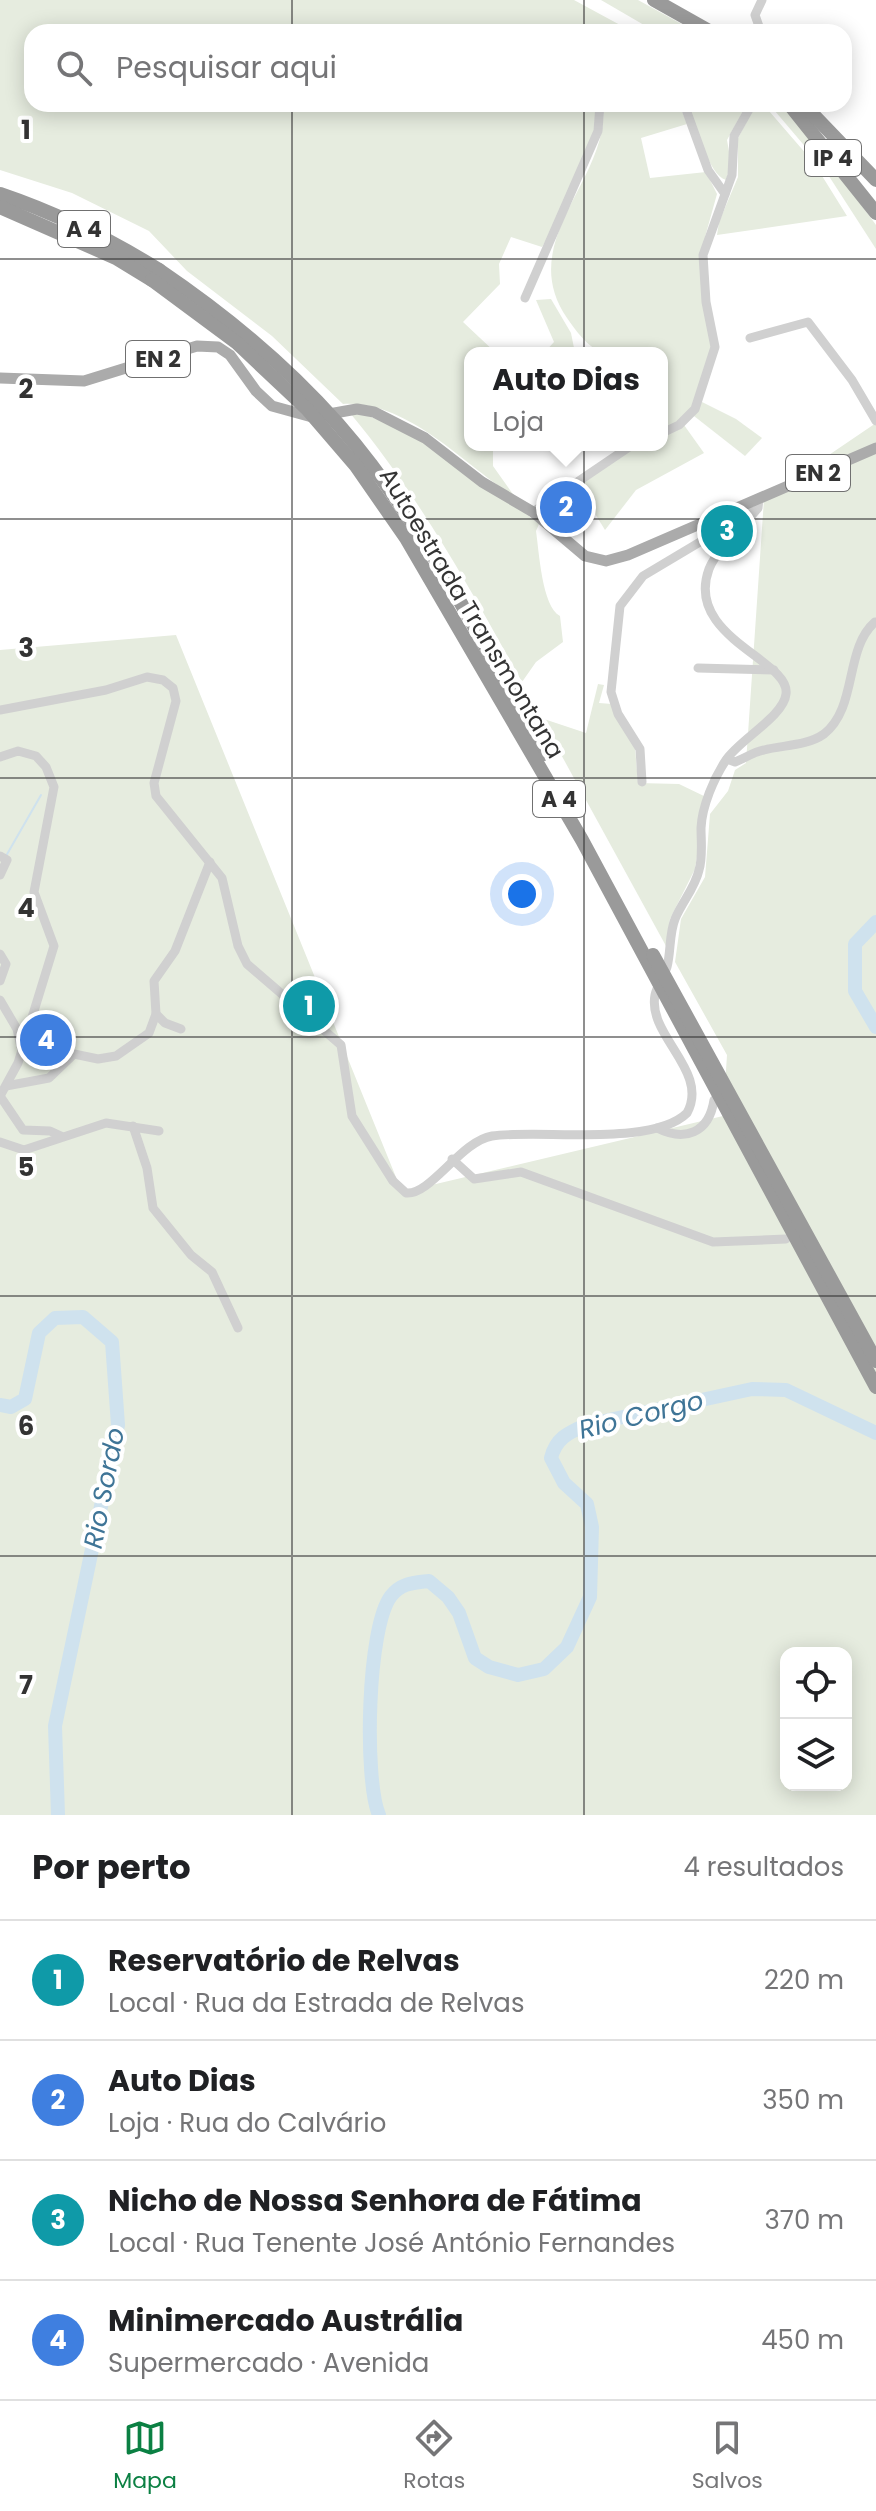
<!DOCTYPE html>
<html lang="pt">
<head>
<meta charset="utf-8">
<style>
	:root { --surface:#fff; --page:#f2f2f2; --text:#202124; --muted:#757577; --line:#e0e0e0; --accent:#0b8043 }
	body { margin:0; font-family:Poppins,sans-serif; background:var(--page); color:var(--text) }
	.controls { position:absolute; right:24px; bottom:24px; display:grid; overflow:hidden; border-radius:16px; box-shadow:0 4px 20px #0003 }
	.controls button { width:72px; height:72px; display:grid; place-items:center; padding:0; border:0; border-bottom:2px solid var(--line); background:var(--surface); color:var(--text); font:40px sans-serif }
	.you { position:absolute; left:522px; top:894px; width:28px; height:28px; margin:-20px; border:6px solid #fff; border-radius:50%; background:#1a73e8; box-shadow:0 0 0 12px #1a73e833 }
	.badge { display:grid; place-items:center; width:52px; height:52px; border-radius:50%; background:var(--accent); color:#fff; font-size:26px; font-weight:700 }
	.pin { position:absolute; translate:-50% -50%; border:4px solid #fff; box-shadow:0 2px 8px #0006 }
	.popup { position:absolute; left:464px; top:347px; width:204px; height:104px; box-sizing:border-box; display:grid; place-content:center; border-radius:16px; background:var(--surface); filter:drop-shadow(0 2px 6px #0005); font-size:26px; white-space:nowrap; color:var(--muted) }
	.popup b { font-size:30px; color:var(--text) }
	.popup::after { content:''; position:absolute; left:50%; top:100%; margin-left:-16px; border:16px solid transparent; border-top-color:var(--surface) }
	.list { margin:0; padding:0; list-style:none }
	h2 { display:flex; justify-content:space-between; align-items:center; height:104px; margin:0; padding:0 32px; font-size:34px }
	h2 small { font-size:26px; font-weight:400; color:var(--muted) }
	.list li { display:grid; grid-template-columns:52px 1fr auto; gap:24px; align-items:center; box-sizing:border-box; height:120px; padding:0 32px; border-top:2px solid var(--line) }
	.list b { display:block; font-size:30px; white-space:nowrap }
	.list p { margin:0; font-size:26px; white-space:nowrap; color:var(--muted) }
	.list em { font-size:26px; font-style:normal; color:var(--muted) }
	.icon { flex:none; width:44px; height:44px; fill:none; stroke:currentColor; stroke-width:2; stroke-linecap:round; stroke-linejoin:round }
	.map { position:relative; flex:none; width:876px; height:1815px; overflow:hidden }
	.search { position:absolute; background:var(--surface); box-shadow:0 4px 20px #0003; left:24px; right:24px; top:24px; height:88px; display:flex; align-items:center; gap:20px; box-sizing:border-box; padding:0 28px; border-radius:24px; color:var(--muted); font-size:30px }
	.sheet { height:584px; background:var(--surface) }
	nav { display:flex; justify-content:space-around; align-items:center; box-sizing:border-box; height:112px; border-top:2px solid var(--line); background:var(--surface); font-size:22px; color:var(--muted) }
	nav a { display:grid; justify-items:center; gap:4px }
	nav .on { color:var(--accent) }
	.map>svg:first-child { display:block }
	.green { fill:#e6ecdf; fill-rule:evenodd }
	.lines { fill:none; stroke-linecap:round; stroke-linejoin:round }
	.stream { stroke:#cfe2ee; stroke-width:2 }
	.river { stroke:#cfe2ee; stroke-width:14 }
	.minor { stroke:#d0d0d0; stroke-width:9 }
	.major { stroke:#ababab; stroke-width:11 }
	.highway { stroke:#9a9a9a; stroke-width:14 }
	.highway-bridge { stroke:#9a9a9a; stroke-width:14 }
	.grid { fill:none; stroke:#333; stroke-width:2; stroke-opacity:0.55 }
	.labels { text-anchor:middle; dominant-baseline:central; stroke-width:8; stroke-linejoin:round; paint-order:stroke }
	.shield { fill:#fff; stroke:#707070; stroke-width:2 }
	.shield-label { font-size:22px; font-weight:bold; fill:#333 }
	.street-label { font-size:24px; fill:#333; stroke:#fff }
	.water-label { font-size:26px; font-style:italic; fill:#3f7597; stroke:#fff }
	.grid-label { font-size:26px; text-anchor:middle; font-weight:bold; fill:#333; stroke:#fff; stroke-width:8; stroke-linejoin:round; paint-order:stroke }
</style>
</head>
<body>
<div class="map">
<svg width="876" height="1815" viewBox="0 0 876 1815">
	<rect width="100%" height="100%" fill="#fff"/>
	<g class="green">
		<path d="M0,0H574L633,32H32V104H596L594,131L547,239L542,247L511,237L499,264L500,284L463,322L496,353H470V445H493V466L515,497C464,465 408,400 343,404L272,336L187,271L149,231L72,193L0,170Z"/>
		<polygon points="601,0 638,0 696,32 656,32"/>
		<path d="M603,104H679L687,124L641,138L650,178L706,172L717,194L705,237L713,345L696,401L687,416L662,430V353C608,353 600,366 567,318C514,240 611,179 603,104Z"/>
		<path d="M688,104H747L727,140L731,163L726,180C708,175 695,122 688,104Z"/>
		<polygon points="756,104 763,104 814,163 847,216 717,235 719,222 738,177 738,138"/>
		<polygon points="769,104 787,104 876,225 876,249 825,170"/>
		<polygon points="551,299 571,333 575,353 544,353 554,342 536,300"/>
		<polygon points="702,402 736,419 762,438 745,456 694,416"/>
		<path d="M350,413C398,414 499,493 539,524L536,531C539,551 542,607 560,616L563,642L536,662L522,682C470,588 419,496 350,413Z"/>
		<path d="M876,423V1815H0V650L176,635L402,1192L723,1116L727,1055L675,962L681,919L705,877L710,814L728,791L735,770L746,763L764,499ZM786,1653H846V1785H786Z"/>
		<polygon points="684,425 704,453 636,490 605,530 578,486 637,445 662,445 662,435"/>
		<polygon points="598,684 604,685 599,703 612,704 635,747 638,783 679,784 706,797 695,869 670,919 666,946 541,718 586,733"/>
	</g>
	<g class="lines">
		<polyline class="stream" points="6,856 41,795"/>
		<g class="river">
			<polyline points="876,922 855,944 855,991 876,1027"/>
			<polyline points="0,1405 11,1407 25,1399 39,1333 55,1318 83,1317 112,1342 118,1425 55,1726 58,1815"/>
			<path d="M379,1815C364,1780 367,1627 391,1596C401,1583 413,1583 429,1581L448,1597L459,1613L475,1658L489,1667L518,1675L544,1669L567,1647L590,1597L592,1527L587,1504L564,1483L551,1458C556,1438 568,1433 586,1425L752,1389L786,1390L876,1433"/>
		</g>
		<g class="minor">
			<polyline points="761,32 755,15 762,0"/>
			<polyline points="684,104 708,170 725,194"/>
			<polyline points="525,298 598,131 600,104"/>
			<polyline points="750,338 808,322 852,380 876,421"/>
			<polyline points="662,433 679,425 695,409 715,347 706,302 703,255 732,175 734,136 752,104"/>
			<polyline points="533,512 632,445"/>
			<polyline points="698,668 774,670"/>
			<path d="M0,710L106,690L147,677L163,680L173,688L176,701L154,783L156,796L222,878L238,946L247,964L341,1045L352,1116L393,1181L406,1193C430,1196 461,1141 492,1136C538,1129 653,1147 687,1113C710,1071 647,1036 655,995C657,985 664,977 667,967C671,952 669,934 675,919C682,902 695,888 699,870C703,857 701,842 701,828C702,806 714,778 726,760C739,740 784,716 786,694C791,660 684,637 709,569C718,547 743,526 758,508L759,498"/>
			<polyline points="0,757 18,751 36,756 46,767 54,787 34,892 54,946 18,1063 0,1096"/>
			<path d="M727,759L735,762C745,758 754,752 764,750C783,745 807,746 824,734C858,707 844,649 875,622"/>
			<polyline points="642,782 640,749 618,714 611,692 620,606 643,576 752,511"/>
			<polyline points="0,856 7,860 0,875"/>
			<polyline points="0,954 6,964 0,981"/>
			<polyline points="0,1000 17,1029 21,1047"/>
			<polyline points="156,1014 165,1023 181,1029"/>
			<polyline points="6,1086 49,1078 74,1054 98,1059 116,1056 149,1033 156,1014 154,981 175,951 210,862"/>
			<polyline points="0,1096 23,1130 50,1131 61,1136"/>
			<polyline points="133,1126 147,1168 153,1208 191,1255 212,1272 238,1328"/>
			<path d="M657,1128C685,1142 709,1133 714,1100"/>
			<polyline points="0,1142 24,1150 106,1123 159,1131"/>
			<polyline points="452,1159 474,1179 521,1172 713,1242 786,1239"/>
		</g>
		<polyline class="major" points="0,378 84,381 197,346 218,347 230,355 256,391 272,406 312,417 357,409 374,412 425,438 482,482 533,512 585,556 606,561 628,555 876,448"/>
		<g class="highway">
			<polyline points="654,0 711,32"/>
			<polyline points="789,104 876,213"/>
			<polyline points="803,104 876,180"/>
			<path d="M0,194C56,213 109,239 159,270"/>
			<polyline points="0,207 116,258 152,280"/>
		</g>
		<g class="highway-bridge">
			<path d="M159,270C224,314 286,365 338,424C423,521 482,642 544,754"/>
			<polyline points="152,280 237,343 307,409 356,466 406,538 582,840 876,1387"/>
			<polyline points="653,955 876,1361"/>
		</g>
	</g>
	<path class="grid" d="M292,0V32M584,0V32M292,104V1815M584,104V1815M0,259H876M0,519H876M0,778H876M0,1037H876M0,1296H876M0,1556H876"/>
	<g class="labels">
		<g class="shield">
			<rect x="805" y="140" width="56" height="36" rx="6"/>
			<rect x="58" y="211" width="52" height="36" rx="6"/>
			<rect x="126" y="341" width="64" height="36" rx="6"/>
			<rect x="786" y="455" width="64" height="36" rx="6"/>
			<rect x="533" y="781" width="52" height="36" rx="6"/>
		</g>
		<g class="shield-label">
			<text x="833" y="158">IP 4</text>
			<text x="84" y="229">A 4</text>
			<text x="158" y="359">EN 2</text>
			<text x="818" y="473">EN 2</text>
			<text x="559" y="799">A 4</text>
		</g>
		<g class="street-label">
			<text transform="translate(472 613) rotate(59)">Autoestrada Transmontana</text>
		</g>
		<g class="water-label">
			<text transform="translate(641 1415) rotate(-14)">Rio Corgo</text>
			<text transform="translate(104 1488) rotate(-79)">Rio Sordo</text>
		</g>
	</g>
	<g class="grid-label">
		<text x="26" y="139">1</text>
		<text x="26" y="398">2</text>
		<text x="26" y="657">3</text>
		<text x="26" y="917">4</text>
		<text x="26" y="1176">5</text>
		<text x="26" y="1435">6</text>
		<text x="26" y="1694">7</text>
	</g>
</svg>
<div class="controls">
<button><svg class="icon" aria-label="locate" viewBox="0 0 24 24"><circle cx="12" cy="12" r="6"/><path d="M12 2v4M12 18v4M2 12h4M18 12h4"/></svg></button>
<button><svg class="icon" aria-label="layers" viewBox="0 0 24 24"><path d="M12 4l9 5-9 5-9-5zM3 14l9 5 9-5"/></svg></button>
</div>
<div class="you"></div>
<div class="pin badge" style="left:309px;top:1006px;background:#0f9aa8">1</div>
<div class="pin badge" style="left:566px;top:507px;background:#3f7fe0">2</div>
<div class="popup"><b>Auto Dias</b>Loja</div>
<div class="pin badge" style="left:727px;top:531px;background:#0f9aa8">3</div>
<div class="pin badge" style="left:46px;top:1040px;background:#3f7fe0">4</div>
<div class="search"><svg class="icon" aria-label="search" viewBox="0 0 24 24"><circle cx="10" cy="10" r="6"/><path d="M15 15l6 6"/></svg>Pesquisar aqui</div>
</div>
<section class="sheet">
<h2>Por perto<small>4 resultados</small></h2>
<ul class="list">
<li><span class="badge" style="background:#0f9aa8">1</span><div><b>Reservatório de Relvas</b><p>Local · Rua da Estrada de Relvas</p></div><em>220 m</em></li>
<li><span class="badge" style="background:#3f7fe0">2</span><div><b>Auto Dias</b><p>Loja · Rua do Calvário</p></div><em>350 m</em></li>
<li><span class="badge" style="background:#0f9aa8">3</span><div><b>Nicho de Nossa Senhora de Fátima</b><p>Local · Rua Tenente José António Fernandes</p></div><em>370 m</em></li>
<li><span class="badge" style="background:#3f7fe0">4</span><div><b>Minimercado Austrália</b><p>Supermercado · Avenida</p></div><em>450 m</em></li>
</ul>
</section>
<nav>
<a class="on"><svg class="icon" aria-label="map" viewBox="0 0 24 24"><path d="M3 6l6-2 6 2 6-2v14l-6 2-6-2-6 2zM9 4v14M15 6v14"/></svg>Mapa</a>
<a><svg class="icon" aria-label="directions" viewBox="0 0 24 24"><path d="M12 3l9 9-9 9-9-9zM9 14v-3h6M13 9l2 2-2 2"/></svg>Rotas</a>
<a><svg class="icon" aria-label="saved" viewBox="0 0 24 24"><path d="M7 4h10v16l-5-4-5 4z"/></svg>Salvos</a>
</nav>
</body>
</html>
